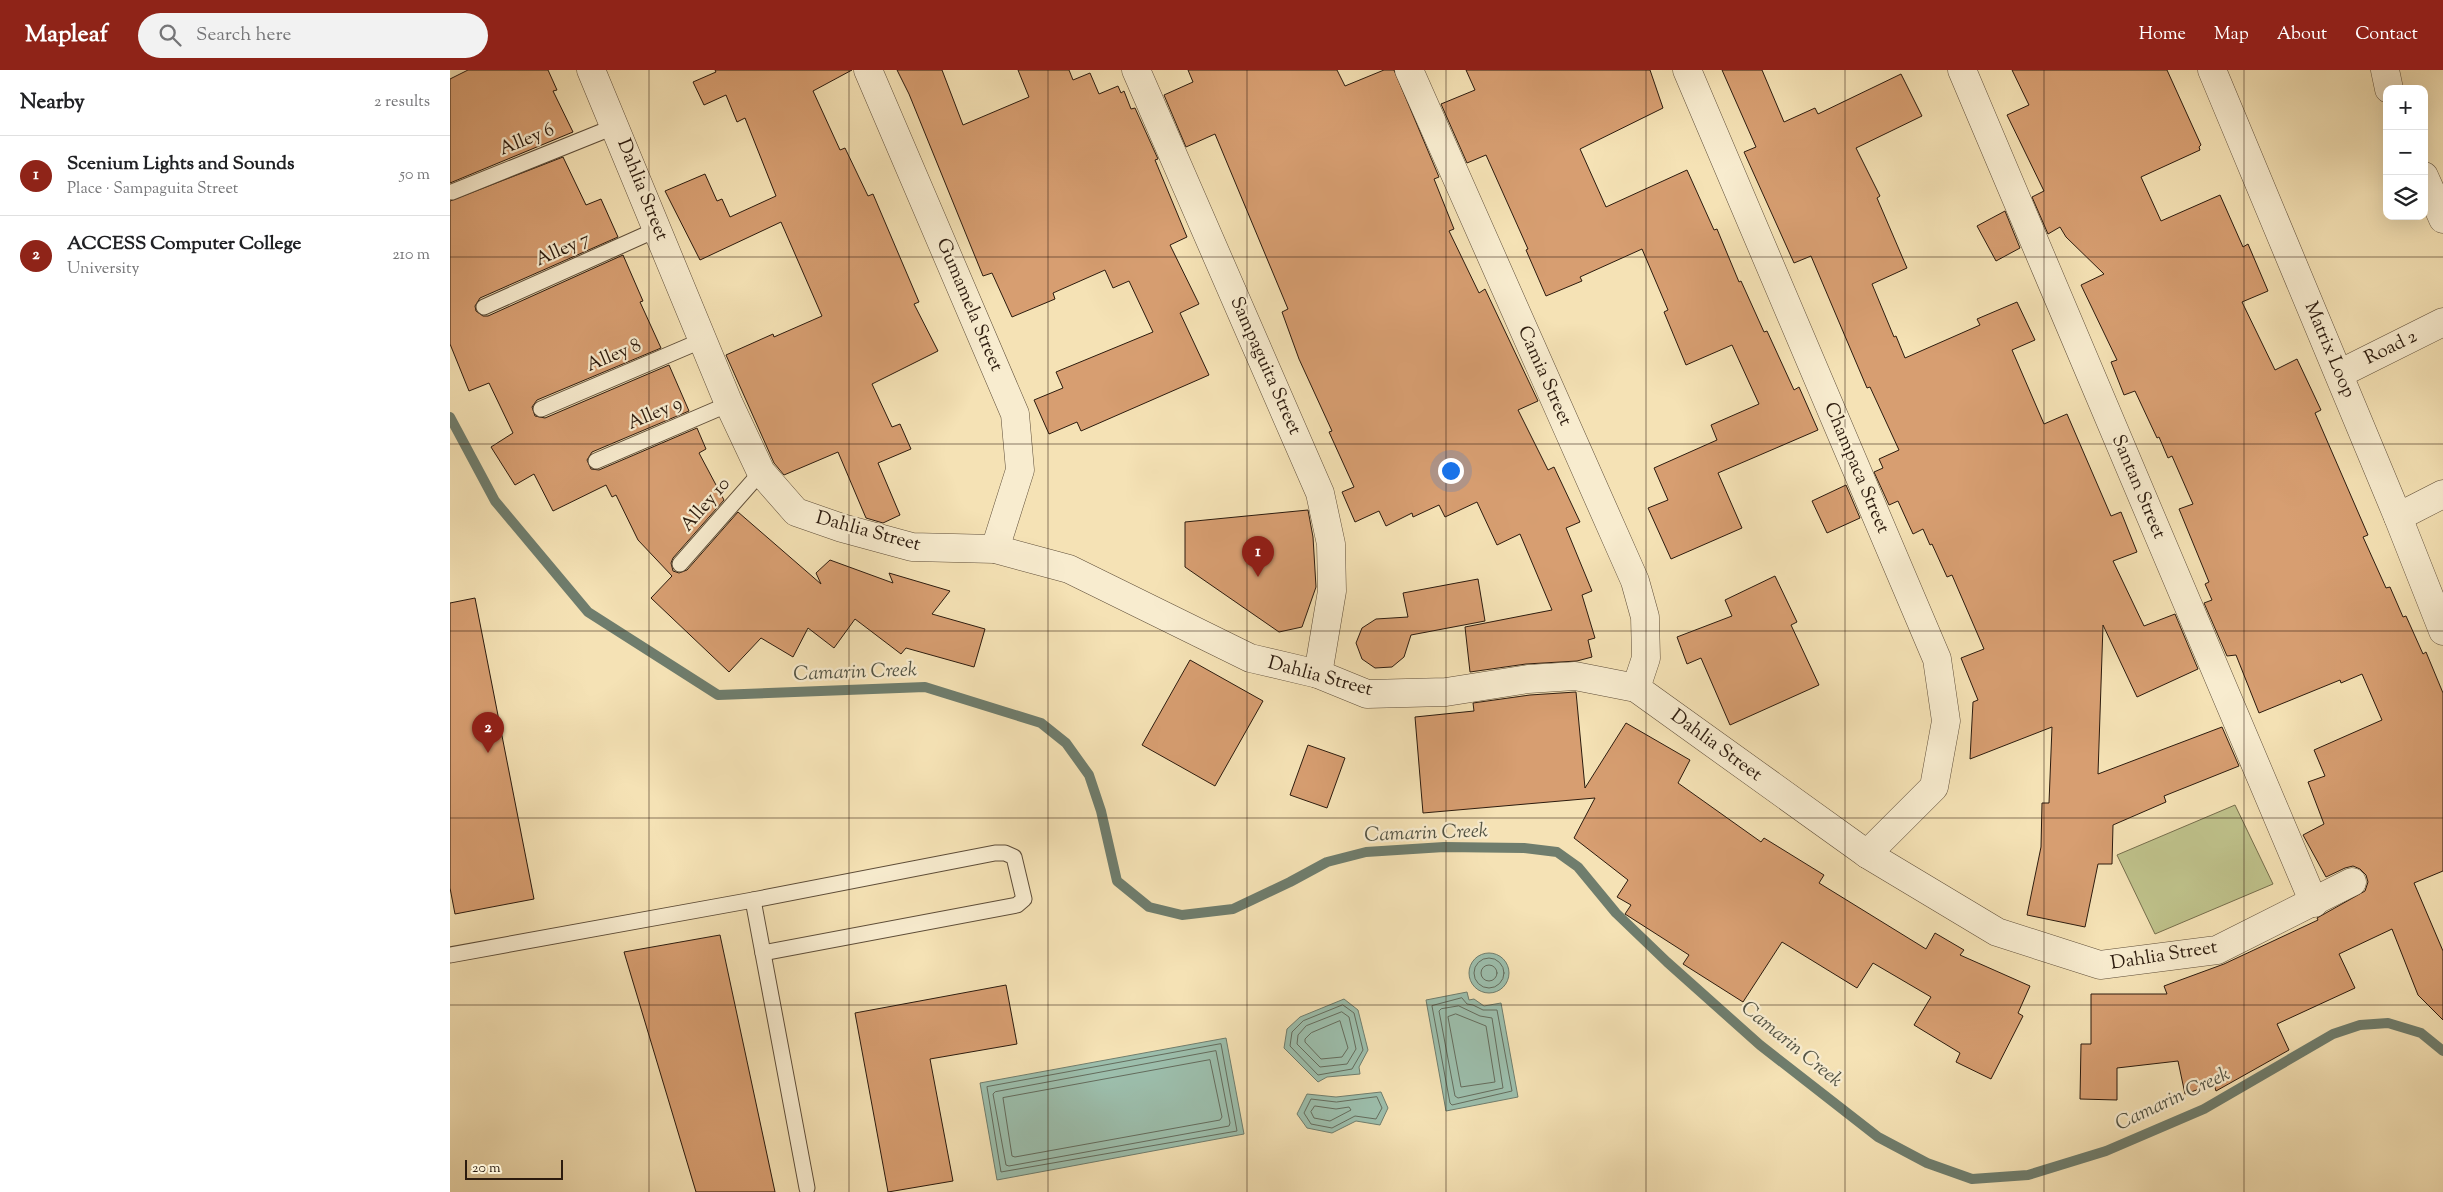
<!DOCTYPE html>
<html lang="en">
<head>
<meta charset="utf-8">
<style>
	:root { --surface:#fff; --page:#f2f2f2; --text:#202124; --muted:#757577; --line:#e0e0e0; --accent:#8f2418 }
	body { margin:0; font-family:"Sorts Mill Goudy",serif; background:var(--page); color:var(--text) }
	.controls { position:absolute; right:15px; top:15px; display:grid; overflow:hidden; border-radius:10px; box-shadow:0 5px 20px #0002 }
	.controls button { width:45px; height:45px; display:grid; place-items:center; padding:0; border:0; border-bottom:1px solid var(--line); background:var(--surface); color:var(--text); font:25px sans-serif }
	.scale { position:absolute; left:15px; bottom:12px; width:98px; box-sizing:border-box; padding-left:5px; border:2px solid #2c1b0e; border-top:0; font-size:14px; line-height:18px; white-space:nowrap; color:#2c1b0e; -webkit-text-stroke:4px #f8eccf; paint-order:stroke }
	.you { position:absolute; left:1000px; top:400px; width:18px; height:18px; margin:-12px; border:4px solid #fff; border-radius:50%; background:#1a73e8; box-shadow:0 0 0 8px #1a73e833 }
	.badge { display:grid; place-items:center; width:32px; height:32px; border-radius:50%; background:var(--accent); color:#fff; font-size:16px; font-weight:700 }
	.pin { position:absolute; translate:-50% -41px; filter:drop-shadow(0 1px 2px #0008) }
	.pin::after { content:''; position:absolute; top:26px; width:18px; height:15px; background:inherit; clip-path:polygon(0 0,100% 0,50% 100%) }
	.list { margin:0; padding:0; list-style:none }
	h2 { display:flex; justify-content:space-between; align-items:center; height:65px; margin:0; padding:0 20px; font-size:21px }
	h2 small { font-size:16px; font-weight:400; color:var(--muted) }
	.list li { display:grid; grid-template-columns:32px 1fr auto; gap:15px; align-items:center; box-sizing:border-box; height:80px; padding:0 20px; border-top:1px solid var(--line) }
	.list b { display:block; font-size:19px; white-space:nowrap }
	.list p { margin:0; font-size:16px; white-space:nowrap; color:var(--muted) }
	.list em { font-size:16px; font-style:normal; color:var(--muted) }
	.icon { flex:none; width:28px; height:28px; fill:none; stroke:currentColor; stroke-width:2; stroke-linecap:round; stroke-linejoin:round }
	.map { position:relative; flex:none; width:1993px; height:1122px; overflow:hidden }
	header { display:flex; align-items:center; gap:30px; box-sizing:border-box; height:70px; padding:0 25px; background:var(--accent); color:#fff }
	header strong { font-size:24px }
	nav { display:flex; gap:28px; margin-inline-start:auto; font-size:18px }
	.search { width:350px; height:45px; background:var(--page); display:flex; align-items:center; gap:12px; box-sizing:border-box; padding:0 18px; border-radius:28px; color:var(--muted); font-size:19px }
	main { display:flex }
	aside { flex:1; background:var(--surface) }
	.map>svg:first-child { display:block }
	.green { fill:#bfc28b; stroke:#766e4c }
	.water { fill:#9cbeac; stroke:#6f7d6d }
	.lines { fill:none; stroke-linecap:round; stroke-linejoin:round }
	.shore { stroke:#646c5d; stroke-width:1 }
	.stream { stroke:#6f7d6d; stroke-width:10 }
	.building { fill:#d79e71; stroke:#2c1b0e }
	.lane-casing { stroke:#5e4d38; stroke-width:17 }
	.street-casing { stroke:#5e4d38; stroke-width:29 }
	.lane { stroke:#f8eccf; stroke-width:15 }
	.street { stroke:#f8eccf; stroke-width:28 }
	.grid { fill:none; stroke:#2c1b0e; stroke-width:1; stroke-opacity:0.55 }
	.labels { text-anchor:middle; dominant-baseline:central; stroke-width:4.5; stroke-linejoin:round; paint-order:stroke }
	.street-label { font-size:19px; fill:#2c1b0e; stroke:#f8eccf }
	.water-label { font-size:20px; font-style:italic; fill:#535445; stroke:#f8eccf }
</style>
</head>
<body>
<header>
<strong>Mapleaf</strong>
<div class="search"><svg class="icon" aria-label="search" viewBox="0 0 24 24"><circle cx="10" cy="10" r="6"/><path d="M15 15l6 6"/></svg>Search here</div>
<nav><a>Home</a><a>Map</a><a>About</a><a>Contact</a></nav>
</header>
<main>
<aside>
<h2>Nearby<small>2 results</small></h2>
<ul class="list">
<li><span class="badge">1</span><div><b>Scenium Lights and Sounds</b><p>Place · Sampaguita Street</p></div><em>50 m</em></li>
<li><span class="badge">2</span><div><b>ACCESS Computer College</b><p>University</p></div><em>210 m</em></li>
</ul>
</aside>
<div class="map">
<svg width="1993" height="1122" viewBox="0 0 1993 1122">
	<rect width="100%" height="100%" fill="#f5e2b5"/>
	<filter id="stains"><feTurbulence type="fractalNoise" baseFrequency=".004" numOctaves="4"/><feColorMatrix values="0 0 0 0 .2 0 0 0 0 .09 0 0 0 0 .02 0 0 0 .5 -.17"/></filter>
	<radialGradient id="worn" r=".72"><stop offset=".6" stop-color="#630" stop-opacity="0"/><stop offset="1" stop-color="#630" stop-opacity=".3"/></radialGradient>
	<polygon class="green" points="1785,735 1823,814 1705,864 1667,785"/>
	<g class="water">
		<circle cx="1039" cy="903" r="20"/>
		<polygon points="1017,922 1019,930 1024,929 1034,936 1051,933 1068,1027 996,1041 976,930"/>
		<polygon points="894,929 908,940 918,980 909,997 910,1004 877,1007 868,1012 834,978 837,959 850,947"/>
		<polygon points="776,968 794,1064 547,1110 530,1013"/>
		<polygon points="931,1022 938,1038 930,1055 906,1051 882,1063 857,1058 847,1044 857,1024 886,1027"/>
	</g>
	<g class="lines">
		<g class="shore">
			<circle cx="1039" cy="903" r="15"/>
			<circle cx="1039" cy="903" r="8"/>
			<polygon points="1012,928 1017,934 1023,935 1033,940 1047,940 1062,1021 1002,1035 1000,1033 982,936"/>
			<polygon points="893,935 904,943 913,980 902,999 868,1005 840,976 842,962 853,951"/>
			<polygon points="1009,936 1030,946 1042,948 1053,1018 1008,1028 1005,1026 989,941 991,939"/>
			<polygon points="892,942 899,947 906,979 897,994 870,997 847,974 848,965 856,956"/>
			<polygon points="1006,944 1036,956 1045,1012 1011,1017 998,947"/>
			<polygon points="890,951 898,978 892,987 871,989 855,972 855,969 861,963"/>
			<polygon points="771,974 787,1061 551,1102 537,1017"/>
			<polygon points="766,981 780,1053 779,1056 559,1096 556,1095 543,1024 545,1022"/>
			<polygon points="760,990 772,1047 770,1050 565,1087 562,1086 553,1028"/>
			<polygon points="927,1027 932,1038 926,1049 905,1046 882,1058 861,1054 854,1043 861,1029 886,1032"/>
			<polygon points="865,1036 886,1039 899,1037 901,1040 880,1051 864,1048 861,1042"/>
		</g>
		<polyline class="stream" points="0,347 45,431 138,542 268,625 475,617 591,653 616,673 639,705 651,741 667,811 699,837 732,845 783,839 840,812 877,792 916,782 994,777 1074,778 1107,782 1128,797 1166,843 1217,892 1310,975 1428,1067 1477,1093 1522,1109 1578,1105 1656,1081 1754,1039 1883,964 1910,955 1938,953 1971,963 1993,981"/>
	</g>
	<g class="building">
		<polygon points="18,0 98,0 107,20 103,21 123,62 0,113 0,9"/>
		<polygon points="265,0 402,0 363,21 390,80 395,78 418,126 423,124 469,232 464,234 488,281 422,314 442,357 450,354 461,379 428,393 450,445 433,453 416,448 388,382 334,405 324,393 276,285 323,264 324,267 372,246 331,152 250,190 215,121 255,104 267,131 272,129 280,147 326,126 295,48 287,52 276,25 254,35 243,12 266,2"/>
		<polygon points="447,0 492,0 513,55 579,27 568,0 619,0 623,10 640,3 649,24 668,16 671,23 674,21 681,39 685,38 708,89 705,90 737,167 720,175 749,234 730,243 759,305 631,361 627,352 599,364 584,330 613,318 606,302 703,262 679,211 663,218 655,200 603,223 605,229 562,247 542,203 533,206 459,24"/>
		<polygon points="738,0 887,0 895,16 934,0 944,0 989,107 984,109 1004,159 999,161 1029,223 1035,219 1088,331 1068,340 1098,400 1104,397 1130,452 1116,458 1142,521 1132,525 1145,568 1138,570 1142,587 1127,591 1076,594 1020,602 1015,557 1102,540 1070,464 1047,475 1027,432 995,447 989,435 963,447 962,443 936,456 929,441 905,452 892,422 904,417 879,362 882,361 849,289 832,242 838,239 765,64 736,77 714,25 743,12"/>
		<polygon points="1016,0 1200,0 1213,38 1130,79 1156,137 1237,100 1264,160 1267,159 1289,212 1291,211 1314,262 1317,261 1344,320 1349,317 1368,360 1268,403 1292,458 1221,489 1198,438 1218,430 1204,398 1267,370 1261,355 1309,334 1282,275 1236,295 1214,242 1218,240 1192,179 1130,207 1132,211 1096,226 1076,180 1078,179 1036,85 1017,93 991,34 1025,20"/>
		<polygon points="1272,0 1312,0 1334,52 1365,38 1368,44 1451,4 1472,46 1406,78 1430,126 1427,128 1457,198 1422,214 1444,267 1446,266 1455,288 1530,255 1527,249 1567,232 1585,270 1562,280 1594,354 1617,344 1661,446 1671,442 1687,482 1663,491 1694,556 1725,544 1748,599 1687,627 1653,555 1648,704 1772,657 1789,696 1714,726 1716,732 1663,755 1662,794 1648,794 1635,857 1577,845 1591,777 1592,733 1599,733 1602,657 1520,689 1523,632 1528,630 1511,588 1534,579 1502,505 1497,507 1482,474 1480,475 1473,459 1463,464 1448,431 1439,435 1424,402 1433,398 1429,389 1449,380 1420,317 1417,318 1361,186 1344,193 1294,82 1306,77"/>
		<polygon points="1562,0 1717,0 1751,75 1749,77 1750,80 1691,107 1711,151 1770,125 1793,177 1798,174 1818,221 1792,232 1825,300 1847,289 1871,340 1865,343 1918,465 1913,467 1936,518 1940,517 1953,547 1956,546 1973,584 1976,582 1993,623 1993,801 1964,813 1993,881 1993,950 1968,925 1942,859 1889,884 1905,918 1827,954 1839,980 1766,1021 1764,1014 1735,1024 1728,991 1667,998 1667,1030 1630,1029 1631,974 1641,974 1641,924 1717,924 1714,916 1774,894 1868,850 1867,848 1915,821 1918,812 1916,805 1910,799 1903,796 1895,798 1876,807 1853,765 1874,754 1858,712 1875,706 1864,680 1932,650 1912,604 1891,613 1890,610 1809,643 1786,585 1777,586 1754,533 1762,530 1755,514 1759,512 1729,439 1743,434 1722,386 1718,388 1709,367 1707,368 1685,321 1674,325 1661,292 1667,290 1631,215 1654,204 1616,167 1610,157 1598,164 1582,127 1594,121 1557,45 1579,35"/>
		<polygon points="113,87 136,135 151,129 168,167 30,228 25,236 26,241 33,246 38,246 173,185 193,231 190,232 211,278 87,330 82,337 85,346 95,348 219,295 239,341 142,382 137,390 141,399 149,400 247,358 256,379 249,383 274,430 223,488 221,493 223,501 229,503 237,500 288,442 371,514 366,503 380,490 443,513 439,503 500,521 482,544 535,559 524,597 456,578 451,584 405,549 384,578 358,558 343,587 311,568 279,602 201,528 222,506 188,470 166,425 162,427 156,415 103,441 84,404 65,415 41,377 63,363 39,313 19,321 0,274 0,131"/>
		<polygon points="1555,141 1570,178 1546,191 1527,156"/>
		<polygon points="1396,415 1410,448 1377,463 1362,431"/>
		<polygon points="858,440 863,467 866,517 852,557 829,562 735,497 735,452"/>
		<polygon points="1325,506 1347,552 1341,555 1369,615 1280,655 1251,588 1237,594 1227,567 1282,546 1275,530"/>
		<polygon points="1028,509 1035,551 961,565 954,587 942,597 925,598 912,589 906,573 912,558 926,549 958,547 953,523"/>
		<polygon points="25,528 84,829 5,844 0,818 0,533"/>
		<polygon points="740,590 813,631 765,716 692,675"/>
		<polygon points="1126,622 1135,718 1176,653 1240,690 1228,713 1311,772 1314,768 1374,805 1369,813 1476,879 1485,863 1514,880 1510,885 1580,916 1568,943 1573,946 1541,1009 1506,992 1510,983 1464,955 1481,927 1423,893 1407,918 1332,872 1293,932 1233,894 1239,885 1175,844 1181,835 1167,827 1178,810 1124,768 1145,728 973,743 965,647 1024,641 1023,633 1080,625"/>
		<polygon points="858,675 895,688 877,738 840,725"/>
		<polygon points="270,865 325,1122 246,1122 174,882"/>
		<polygon points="556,915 567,974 480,989 503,1111 438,1122 405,943"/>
	</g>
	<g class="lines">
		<defs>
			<g id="lane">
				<polyline points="2,122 166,56"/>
				<polyline points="34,237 208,159"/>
				<polyline points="91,339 253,270"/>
				<polyline points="146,391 279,334"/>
				<polyline points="230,494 311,402"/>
				<polyline points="303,830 357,1118"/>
				<polyline points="0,885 303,830 545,783 555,783 564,787 574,829 567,835 313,883"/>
			</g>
			<g id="street">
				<polyline points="141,0 279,334 311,402 346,442 392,458 462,477 545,479 619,499 800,588 868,604 917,624 996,622 1078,609 1125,606 1186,618 1417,784 1547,862 1650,895 1767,880 1902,812"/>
				<polyline points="418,0 565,344 570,400 545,479"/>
				<polyline points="686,0 870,423 881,474 882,521 868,604"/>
				<polyline points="959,0 1185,511 1195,547 1196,588 1186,618"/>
				<polyline points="1237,0 1487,589 1496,651 1484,717 1417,784"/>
				<polyline points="1512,0 1864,833"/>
				<polyline points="1762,0 1948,447 1993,561"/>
				<polyline points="1935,0 1939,19"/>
				<polyline points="1974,106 1993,149"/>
				<polyline points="1889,304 1993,252"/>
				<polyline points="1948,447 1993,424"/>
			</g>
		</defs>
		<use href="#lane" class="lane-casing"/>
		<use href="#street" class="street-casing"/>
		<use href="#lane" class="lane"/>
		<use href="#street" class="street"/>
	</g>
	<path class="grid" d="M199,0V1122M399,0V1122M598,0V1122M797,0V1122M996,0V1122M1196,0V1122M1395,0V1122M1594,0V1122M1794,0V1122M0,187H1993M0,374H1993M0,561H1993M0,748H1993M0,935H1993"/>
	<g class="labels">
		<g class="street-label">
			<text transform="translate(77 70) rotate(-22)">Alley 6</text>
			<text transform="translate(192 120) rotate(68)">Dahlia Street</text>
			<text transform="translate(113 180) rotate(-24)">Alley 7</text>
			<text transform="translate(519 235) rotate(67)">Gumamela Street</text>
			<text transform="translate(1941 278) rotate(-26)">Road 2</text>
			<text transform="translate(1879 280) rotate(67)">Matrix Loop</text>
			<text transform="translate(164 286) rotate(-23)">Alley 8</text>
			<text transform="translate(815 296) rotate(66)">Sampaguita Street</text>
			<text transform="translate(1094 306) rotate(66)">Camia Street</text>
			<text transform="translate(205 344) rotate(-23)">Alley 9</text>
			<text transform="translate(1406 398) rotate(67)">Champaca Street</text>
			<text transform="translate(1688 417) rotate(67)">Santan Street</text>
			<text transform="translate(256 435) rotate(-49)">Alley 10</text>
			<text transform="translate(418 462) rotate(15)">Dahlia Street</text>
			<text transform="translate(870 607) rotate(15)">Dahlia Street</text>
			<text transform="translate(1266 676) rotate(36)">Dahlia Street</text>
			<text transform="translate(1714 886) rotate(-9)">Dahlia Street</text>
		</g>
		<g class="water-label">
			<text transform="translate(405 603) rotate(-2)">Camarin Creek</text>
			<text transform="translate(976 764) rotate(-2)">Camarin Creek</text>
			<text transform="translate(1341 975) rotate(39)">Camarin Creek</text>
			<text transform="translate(1723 1030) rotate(-25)">Camarin Creek</text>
		</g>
	</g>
	<rect width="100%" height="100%" filter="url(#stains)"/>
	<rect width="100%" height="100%" fill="url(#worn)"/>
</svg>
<div class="controls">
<button>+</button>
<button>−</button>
<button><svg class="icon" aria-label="layers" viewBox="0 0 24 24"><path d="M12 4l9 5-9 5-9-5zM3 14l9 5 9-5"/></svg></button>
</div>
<div class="scale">20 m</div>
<div class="you"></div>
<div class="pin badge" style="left:808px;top:507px">1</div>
<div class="pin badge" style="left:38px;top:683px">2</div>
</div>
</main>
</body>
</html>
